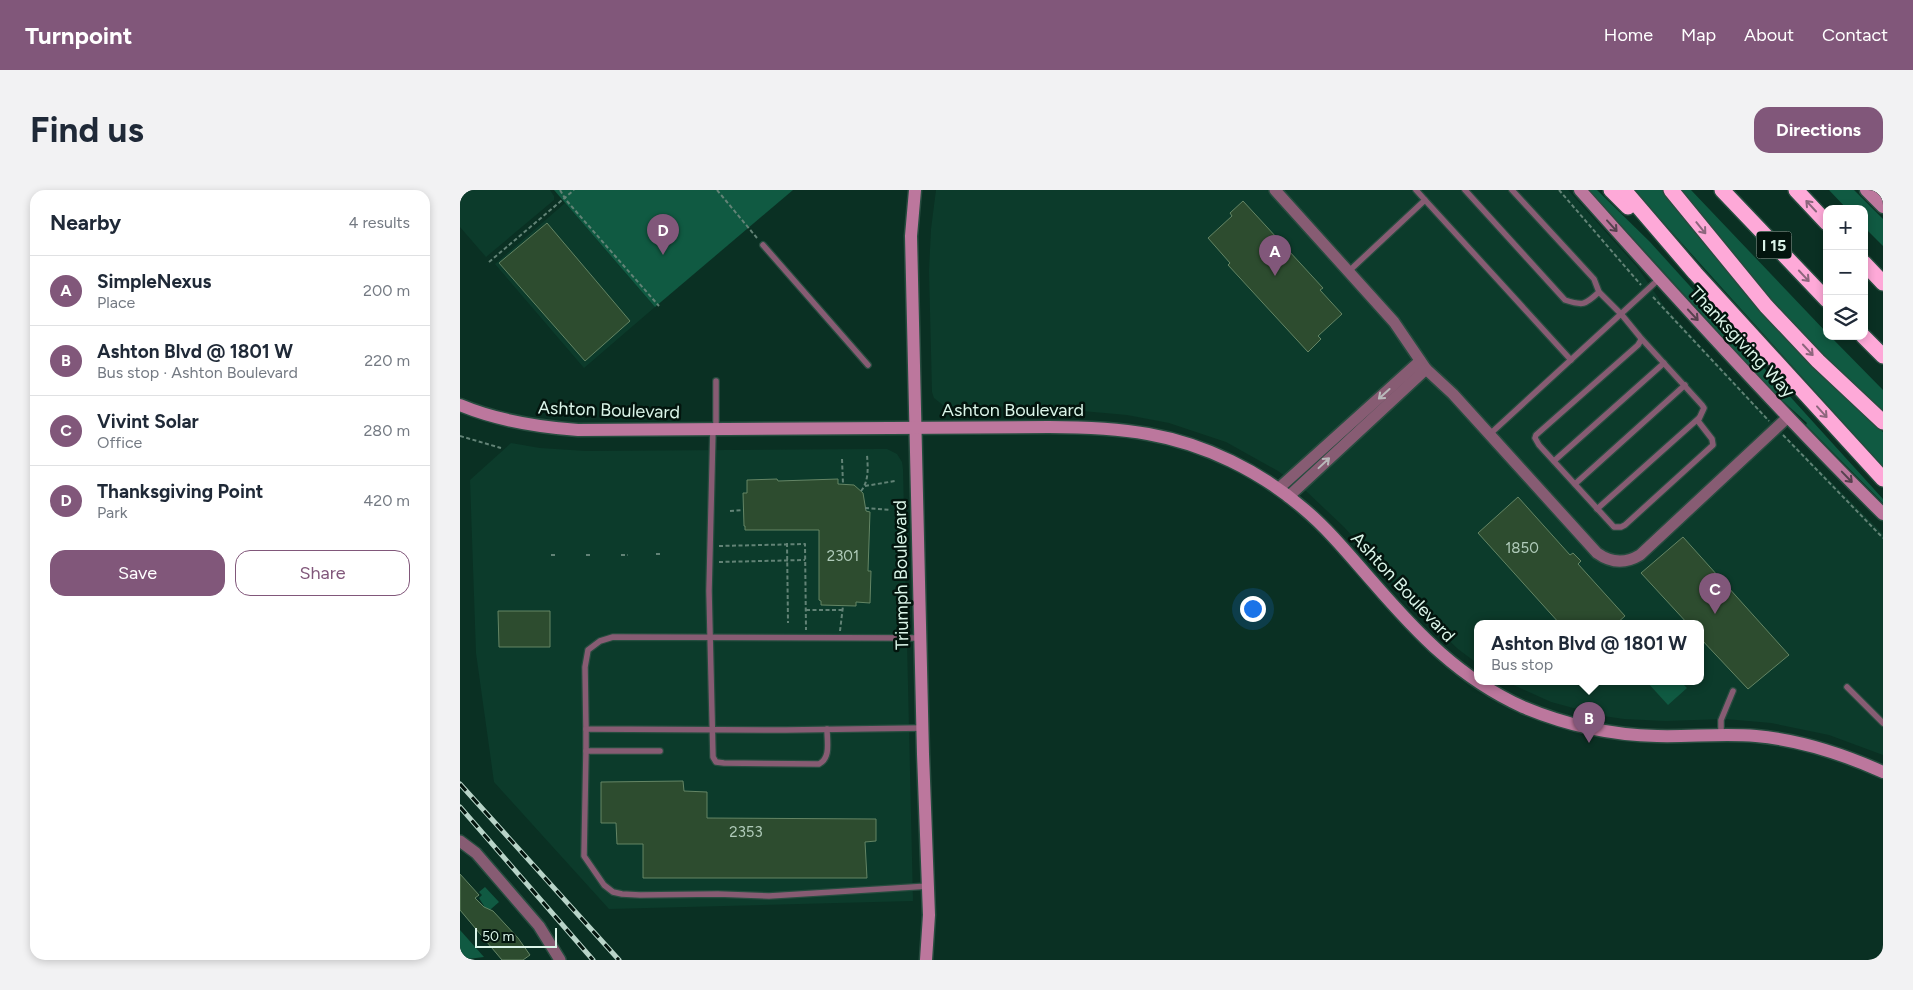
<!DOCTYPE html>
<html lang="en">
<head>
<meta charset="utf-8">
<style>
	:root { --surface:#fff; --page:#f2f2f3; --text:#1f2937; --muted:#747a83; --line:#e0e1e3; --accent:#81577a }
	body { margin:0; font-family:Figtree,sans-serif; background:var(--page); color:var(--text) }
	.controls { position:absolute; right:15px; top:15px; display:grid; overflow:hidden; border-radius:10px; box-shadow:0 2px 8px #0003 }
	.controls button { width:45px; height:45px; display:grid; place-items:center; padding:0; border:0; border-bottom:1px solid var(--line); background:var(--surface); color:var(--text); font:25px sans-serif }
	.scale { position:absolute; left:15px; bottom:12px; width:82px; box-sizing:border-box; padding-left:5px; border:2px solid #dbf5e9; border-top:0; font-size:14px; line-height:18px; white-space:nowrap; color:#dbf5e9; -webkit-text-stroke:4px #03150e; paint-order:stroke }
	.you { position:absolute; left:792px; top:418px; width:18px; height:18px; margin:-12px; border:4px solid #fff; border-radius:50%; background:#1a73e8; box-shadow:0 0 0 8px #1a73e833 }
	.badge { display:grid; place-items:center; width:32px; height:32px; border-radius:50%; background:var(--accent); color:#fff; font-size:16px; font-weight:700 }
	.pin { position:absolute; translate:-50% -41px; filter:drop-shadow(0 1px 2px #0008) }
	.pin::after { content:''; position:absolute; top:26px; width:18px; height:15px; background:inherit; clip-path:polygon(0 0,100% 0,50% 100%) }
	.popup { position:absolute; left:1014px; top:430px; width:230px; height:65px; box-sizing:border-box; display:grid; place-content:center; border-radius:10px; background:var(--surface); filter:drop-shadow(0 1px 4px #0005); font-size:16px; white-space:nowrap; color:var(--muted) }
	.popup b { font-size:19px; color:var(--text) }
	.popup::after { content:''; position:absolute; left:50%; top:100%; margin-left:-10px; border:10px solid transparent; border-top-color:var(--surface) }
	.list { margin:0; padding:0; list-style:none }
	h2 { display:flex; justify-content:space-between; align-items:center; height:65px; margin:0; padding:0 20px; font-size:21px }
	h2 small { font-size:16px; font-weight:400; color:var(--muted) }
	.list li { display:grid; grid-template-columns:32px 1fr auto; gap:15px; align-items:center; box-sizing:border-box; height:70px; padding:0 20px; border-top:1px solid var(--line) }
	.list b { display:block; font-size:19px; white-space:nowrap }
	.list p { margin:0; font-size:16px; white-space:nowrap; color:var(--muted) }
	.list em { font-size:16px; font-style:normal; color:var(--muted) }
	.actions { display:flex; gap:10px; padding:15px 20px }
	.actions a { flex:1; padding:11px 0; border:1px solid var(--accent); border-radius:15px; text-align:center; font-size:18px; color:var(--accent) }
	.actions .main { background:var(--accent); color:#fff }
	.icon { flex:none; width:28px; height:28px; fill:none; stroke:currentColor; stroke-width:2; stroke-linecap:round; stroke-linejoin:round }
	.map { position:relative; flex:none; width:1423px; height:770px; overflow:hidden; border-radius:15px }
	header { display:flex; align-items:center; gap:30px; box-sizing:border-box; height:70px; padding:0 25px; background:var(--accent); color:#fff }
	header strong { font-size:24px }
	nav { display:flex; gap:28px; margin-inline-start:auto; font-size:18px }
	.intro { display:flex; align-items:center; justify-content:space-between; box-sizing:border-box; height:120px; padding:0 30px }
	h1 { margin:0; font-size:35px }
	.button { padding:12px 22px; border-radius:15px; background:var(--accent); color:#fff; font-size:18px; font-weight:700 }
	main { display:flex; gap:30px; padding:0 30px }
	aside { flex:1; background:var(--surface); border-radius:15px; box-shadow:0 2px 8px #0003 }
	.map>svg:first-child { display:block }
	.built { fill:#0c3b2b }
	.green { fill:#105a42 }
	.building { fill:#2d4c2f; stroke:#648565 }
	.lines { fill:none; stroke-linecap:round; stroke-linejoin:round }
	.lane-casing { stroke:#274c3f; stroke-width:8 }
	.street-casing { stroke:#274c3f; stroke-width:14 }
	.secondary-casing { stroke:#274c3f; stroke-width:15 }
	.highway-casing { stroke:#274c3f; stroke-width:18 }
	.path { stroke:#628376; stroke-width:2; stroke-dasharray:4 2.5; stroke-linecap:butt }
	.lane { stroke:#875c73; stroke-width:5.5 }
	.street { stroke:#875c73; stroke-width:11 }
	.secondary { stroke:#bc779d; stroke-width:12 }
	.highway { stroke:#fea9d8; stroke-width:15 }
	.rail-casing { stroke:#b8d4c8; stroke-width:5 }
	.rail { stroke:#03150e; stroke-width:3; stroke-dasharray:9; stroke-linecap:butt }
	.oneway { stroke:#8d667d }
	.oneway2 { stroke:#56414e }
	.oneway3 { stroke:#b9b8ba }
	.labels { text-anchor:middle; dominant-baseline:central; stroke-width:5; stroke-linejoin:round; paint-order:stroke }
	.number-label { font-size:15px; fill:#b0cbba }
	.shield { fill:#03150e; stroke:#9ab2a7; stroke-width:1 }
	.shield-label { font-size:16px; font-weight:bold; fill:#dbf5e9 }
	.street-label { font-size:18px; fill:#dbf5e9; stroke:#03150e }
</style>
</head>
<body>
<header>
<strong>Turnpoint</strong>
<nav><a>Home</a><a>Map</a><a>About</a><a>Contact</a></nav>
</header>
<div class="intro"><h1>Find us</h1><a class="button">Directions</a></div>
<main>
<aside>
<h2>Nearby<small>4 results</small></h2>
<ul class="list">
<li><span class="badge">A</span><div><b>SimpleNexus</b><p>Place</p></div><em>200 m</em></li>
<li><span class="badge">B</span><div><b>Ashton Blvd @ 1801 W</b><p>Bus stop · Ashton Boulevard</p></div><em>220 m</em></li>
<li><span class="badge">C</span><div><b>Vivint Solar</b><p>Office</p></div><em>280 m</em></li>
<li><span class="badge">D</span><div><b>Thanksgiving Point</b><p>Park</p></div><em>420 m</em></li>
</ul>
<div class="actions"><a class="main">Save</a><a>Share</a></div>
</aside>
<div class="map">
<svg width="1423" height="770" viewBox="0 0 1423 770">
	<rect width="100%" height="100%" fill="#0a3023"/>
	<g class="built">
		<polygon points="0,0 90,0 94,6 94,10 26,67 0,37"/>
		<polygon points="476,0 1108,0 1177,77 1204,116 1302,222 1423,344 1423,565 1369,545 1311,533 1265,529 1205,531 1164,529 1143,526 1091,512 1047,492 1240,492 1240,434 1018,434 1018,474 998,459 964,427 884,337 846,301 818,281 766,252 709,233 667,225 577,217 484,216 474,208 472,202 469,81 471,39"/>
		<polygon points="105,13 195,117 124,178 35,74"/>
		<polygon points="51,253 80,258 126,261 419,259 427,259 437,264 442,272 443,279 453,711 149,719 34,592 16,463 10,290"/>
	</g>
	<g class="green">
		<polygon points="94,0 333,0 195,117"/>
		<polygon points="1129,0 1137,0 1190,52 1423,309 1423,313 1346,235 1347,233 1312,201"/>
		<polygon points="1174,0 1204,0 1281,99 1309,130 1423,242 1423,277"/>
		<polygon points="1219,0 1231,0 1367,143 1367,146 1370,146 1423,200 1423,221 1328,132"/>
		<polygon points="1369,0 1394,0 1423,29 1423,56 1404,37 1404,19 1387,19"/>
		<polygon points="1187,492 1221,492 1227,498 1208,515"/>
		<polygon points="25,697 39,712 14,734 24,716 19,708 22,705 19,702"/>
		<polygon points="0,740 24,767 0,770"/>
	</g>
	<g class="building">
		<polygon points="783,11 863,98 860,100 882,124 858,146 861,149 848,162 768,75 770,73 748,48 772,26 770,23"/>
		<polygon points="87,33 170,131 125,171 39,73"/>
		<polygon points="317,289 318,291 378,289 378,294 394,295 403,303 406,321 410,322 408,381 411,381 410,413 396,412 396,416 361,415 361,411 359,410 359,340 285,340 285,336 284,336 283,303 287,303 287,290"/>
		<polygon points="1058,307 1110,365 1113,363 1121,371 1118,374 1165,426 1156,434 1100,434 1018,343"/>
		<polygon points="1223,347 1329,465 1288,499 1240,448 1240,434 1228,434 1181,383"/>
		<polygon points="38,421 90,421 90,457 39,457"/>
		<polygon points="223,591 224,601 247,602 247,628 416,629 416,651 405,652 407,688 183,688 183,654 157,654 156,633 141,633 141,592"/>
		<polygon points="0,684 19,705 15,708 24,717 33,721 58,748 70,765 63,770 42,770 0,720"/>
	</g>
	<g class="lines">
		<defs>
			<g id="lane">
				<path d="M1005,0L1105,110C1123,116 1125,115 1139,102"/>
				<polyline points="1052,0 1134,89 1139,102 1162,125 1180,147 1181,150 1178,155 1076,245 1075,248 1079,255 1154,337 1161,337 1165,335 1253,255 1252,249 1238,231 1244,218 1242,215 1180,147"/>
				<polyline points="965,10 1111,170"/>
				<polyline points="303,55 408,175"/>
				<polyline points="888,82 965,10 956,0"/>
				<polyline points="256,191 256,239"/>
				<path d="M253,239L249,401L253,567L256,572L264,573L359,574C371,568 367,552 367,539"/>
				<polyline points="1030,244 1199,89"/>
				<polyline points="1094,271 1204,173"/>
				<polyline points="1115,294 1225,195"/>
				<polyline points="1137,319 1239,228"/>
				<polyline points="460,448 153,447 140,451 128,460 125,477 126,539 326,540 462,538"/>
				<polyline points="1387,497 1423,533"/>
				<polyline points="1261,545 1261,530 1273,501"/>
				<polyline points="126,561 126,539"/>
				<polyline points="200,561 126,561 124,666 144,695 153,702 162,704 180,705 258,704 309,706 469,696"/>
			</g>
			<g id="street">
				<path d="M815,0L934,132L966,179L993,204L1137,363C1151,373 1165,374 1180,365L1328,227"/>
				<polyline points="818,299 960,171"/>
				<polyline points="828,307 966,179"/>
				<polyline points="0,651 16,663 79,736 100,770"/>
			</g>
			<g id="secondary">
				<polyline points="455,0 451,46 463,564 469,725 466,770"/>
				<path d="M1120,0C1218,110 1318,220 1423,324"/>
				<polyline points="1406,0 1423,17"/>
				<path d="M0,215C38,231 77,237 118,240L589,237C622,237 655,238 688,244C745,254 800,281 844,319C869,340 890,366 912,391C957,443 999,488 1063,517C1106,535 1151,545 1197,546C1230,547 1263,543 1296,546C1340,550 1383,564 1423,582"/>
			</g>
			<g id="highway">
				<polyline points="1151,0 1168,17"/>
				<polyline points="1164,0 1235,83 1423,289"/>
				<polyline points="1211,0 1306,116 1358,171 1423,232"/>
				<polyline points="1262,0 1367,110"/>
				<polyline points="1336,0 1367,33"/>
				<polyline points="1404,73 1423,93"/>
				<polyline points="1403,146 1423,166"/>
			</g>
		</defs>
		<use href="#lane" class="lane-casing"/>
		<use href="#street" class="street-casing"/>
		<use href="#secondary" class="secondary-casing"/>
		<use href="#highway" class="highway-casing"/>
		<g class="path">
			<polyline points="100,0 106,10 199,116"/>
			<polyline points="257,0 297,48"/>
			<polyline points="1099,0 1181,95"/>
			<polyline points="29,72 114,0"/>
			<polyline points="1193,107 1309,231"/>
			<polyline points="1323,245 1423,348"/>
			<polyline points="0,246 41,258"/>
			<polyline points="382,269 383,294"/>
			<polyline points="405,296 435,291"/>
			<path d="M401,301C409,291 408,278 407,265"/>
			<polyline points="405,318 431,320"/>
			<polyline points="270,321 283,320"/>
			<polyline points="327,353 328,433"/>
			<polyline points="259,356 345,354 346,440"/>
			<polyline points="196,364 202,364"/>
			<polyline points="91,365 97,365"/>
			<polyline points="126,365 132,365"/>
			<polyline points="161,365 168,365"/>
			<polyline points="259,372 345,370"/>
			<polyline points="346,420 383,420"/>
			<polyline points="380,441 383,416"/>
		</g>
		<use href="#lane" class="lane"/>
		<use href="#street" class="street"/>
		<use href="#secondary" class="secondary"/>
		<use href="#highway" class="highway"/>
		<defs>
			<g id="rail">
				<polyline points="0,594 159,770"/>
				<polyline points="0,617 133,770"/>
			</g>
		</defs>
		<use href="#rail" class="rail-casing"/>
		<use href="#rail" class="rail"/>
	</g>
	<defs><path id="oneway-shaft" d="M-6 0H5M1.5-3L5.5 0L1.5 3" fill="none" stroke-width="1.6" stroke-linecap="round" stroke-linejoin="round" transform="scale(1.25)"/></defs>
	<g class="oneway">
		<use href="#oneway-shaft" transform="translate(1351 16) rotate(-133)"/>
		<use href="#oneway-shaft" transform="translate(1241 38) rotate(51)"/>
		<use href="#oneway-shaft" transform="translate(1344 86) rotate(47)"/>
		<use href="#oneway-shaft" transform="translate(1348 160) rotate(47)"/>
		<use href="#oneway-shaft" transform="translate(1362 222) rotate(48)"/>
	</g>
	<g class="oneway2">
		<use href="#oneway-shaft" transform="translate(1152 36) rotate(48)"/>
		<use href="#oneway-shaft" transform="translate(1233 125) rotate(47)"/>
		<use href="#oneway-shaft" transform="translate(1387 287) rotate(46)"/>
	</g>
	<g class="oneway3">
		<use href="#oneway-shaft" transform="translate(924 204) rotate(138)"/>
		<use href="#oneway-shaft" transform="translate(864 273) rotate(-43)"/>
	</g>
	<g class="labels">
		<g class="number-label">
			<text x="1062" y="358">1850</text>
			<text x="383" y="366">2301</text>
			<text x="286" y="642">2353</text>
		</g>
		<rect class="shield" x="1296.5" y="41.5" width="35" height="27" rx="4"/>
		<g class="shield-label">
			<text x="1314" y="55">I 15</text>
		</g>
		<g class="street-label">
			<text transform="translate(1282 152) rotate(47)">Thanksgiving Way</text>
			<text transform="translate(149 220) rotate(2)">Ashton Boulevard</text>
			<text x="553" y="220">Ashton Boulevard</text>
			<text transform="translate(441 385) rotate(-91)">Triumph Boulevard</text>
			<text transform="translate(943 397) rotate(47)">Ashton Boulevard</text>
		</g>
	</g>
</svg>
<div class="controls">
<button>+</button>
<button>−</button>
<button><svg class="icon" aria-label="layers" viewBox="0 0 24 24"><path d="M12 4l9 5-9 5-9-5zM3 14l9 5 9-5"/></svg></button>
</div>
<div class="scale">50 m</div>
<div class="you"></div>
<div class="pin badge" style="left:815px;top:86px">A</div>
<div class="pin badge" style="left:1129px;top:553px">B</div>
<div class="popup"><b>Ashton Blvd @ 1801 W</b>Bus stop</div>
<div class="pin badge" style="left:1255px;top:424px">C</div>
<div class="pin badge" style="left:203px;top:65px">D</div>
</div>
</main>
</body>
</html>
